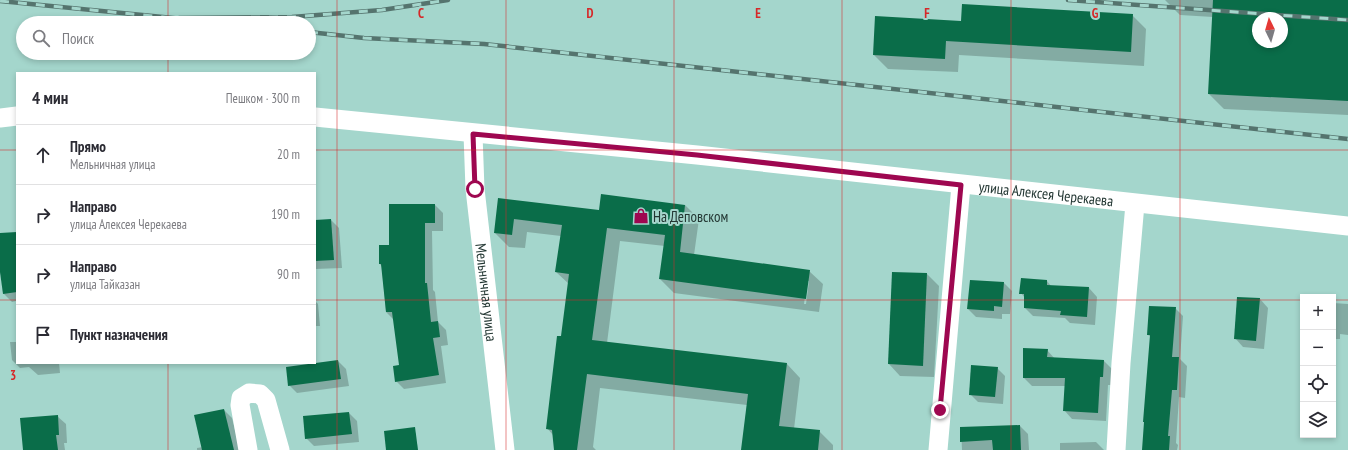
<!DOCTYPE html>
<html lang="ru">
<head>
<meta charset="utf-8">
<style>
	:root { --surface:#fff; --page:#f7f7f7; --text:#2b2b33; --muted:#7c7c81; --line:#e1e1e2 }
	body { margin:0; font-family:"PT Sans Narrow",sans-serif; background:var(--page); color:var(--text) }
	.controls { position:absolute; right:12px; bottom:12px; display:grid; overflow:hidden; border-radius:0px; box-shadow:0 2px 6px #0003 }
	.controls button { width:36px; height:36px; display:grid; place-items:center; padding:0; border:0; border-bottom:1px solid var(--line); background:var(--surface); color:var(--text); font:20px sans-serif }
	.compass { position:absolute; left:1252px; top:12px; width:36px; height:36px; border-radius:50%; background:var(--surface); box-shadow:0 2px 6px #0003; rotate:355deg }
	.stop { position:absolute; width:12px; height:12px; margin:-9px; border:3px solid #9e0750; border-radius:50%; background:#fff }
	.stop.end { background:#9e0750; border-color:#fff; box-shadow:0 1px 4px #0008 }
	.list { margin:0; padding:0; list-style:none }
	h2 { display:flex; justify-content:space-between; align-items:center; height:52px; margin:0; padding:0 16px; font-size:17px }
	h2 small { font-size:13px; font-weight:400; color:var(--muted) }
	.list li { display:grid; grid-template-columns:26px 1fr auto; gap:12px; align-items:center; box-sizing:border-box; height:60px; padding:0 16px; border-top:1px solid var(--line) }
	.list b { display:block; font-size:15px; white-space:nowrap }
	.list p { margin:0; font-size:13px; white-space:nowrap; color:var(--muted) }
	.list em { font-size:13px; font-style:normal; color:var(--muted) }
	.icon { flex:none; width:22px; height:22px; fill:none; stroke:currentColor; stroke-width:2; stroke-linecap:round; stroke-linejoin:round }
	.map { position:relative; flex:none; width:1348px; height:450px; overflow:hidden }
	.search { position:absolute; background:var(--surface); box-shadow:0 2px 6px #0003; left:16px; top:16px; width:300px; height:44px; display:flex; align-items:center; gap:10px; box-sizing:border-box; padding:0 14px; border-radius:22px; color:var(--muted); font-size:15px }
	.panel { position:absolute; background:var(--surface); box-shadow:0 2px 6px #0003; left:16px; top:72px; width:300px; height:292px; border-radius:0px }
	.map>svg:first-child { display:block }
	.shadow { fill:#0003; fill-rule:evenodd }
	.building { fill:#0a6d49; fill-rule:evenodd }
	.lines { fill:none; stroke-linecap:round; stroke-linejoin:round }
	.minor { stroke:#fff; stroke-width:19 }
	.rail-casing { stroke:#55746e; stroke-width:4.5 }
	.rail { stroke:#a4d6cc; stroke-width:3; stroke-dasharray:9; stroke-linecap:butt }
	.route { stroke:#9e0750; stroke-width:5 }
	.grid { fill:none; stroke:#d62828; stroke-width:1; stroke-opacity:0.55 }
	.labels { text-anchor:middle; dominant-baseline:central; stroke-width:4; stroke-linejoin:round; paint-order:stroke }
	.street-label { font-size:15px; fill:#233733; stroke:#a4d6cc }
	.poi-label { font-size:15px; fill:#233733; stroke:#a4d6cc; text-anchor:start }
	.grid-label { font-size:13px; text-anchor:middle; font-weight:bold; fill:#d62828; stroke:#a4d6cc; stroke-width:4; stroke-linejoin:round; paint-order:stroke }
</style>
</head>
<body>
<div class="map">
<svg width="1348" height="450" viewBox="0 0 1348 450">
	<rect width="100%" height="100%" fill="#a4d6cc"/>
	<g class="shadow">
		<path d="M1165,0H1348V115L1224,109L1209,94L1213,17L1180,15ZM1258,18H1282V42H1258Z"/>
		<polygon points="1132,15 1146,29 1144,66 959,55 958,72 888,69 874,55 962,22"/>
		<path d="M499,199L600,211L685,205L699,219L694,255L809,271L823,284L819,312L674,293L660,279L665,246L620,241L607,343L787,364L800,378L794,429L819,431L833,445V450H742L747,405L600,388L593,447L596,450H555L553,435L547,428L562,337L569,284L556,272L561,236L527,232L525,248L509,247L495,233ZM807,281H809L806,304H804Z"/>
		<polygon points="435,205 443,213 443,231 432,231 433,290 435,292 438,322 446,330 448,345 441,346 446,383 404,389 396,381 400,366 394,320 386,312 382,267 380,264 390,246"/>
		<polygon points="331,220 339,228 342,268 315,269 315,221"/>
		<polygon points="17,233 17,303 16,301 12,302 4,294 0,241 0,234"/>
		<polygon points="893,273 927,274 939,286 934,377 900,376 889,364"/>
		<polygon points="1047,281 1051,286 1089,288 1097,297 1095,325 1070,323 1065,318 1033,316 1025,308 1025,298 1021,293"/>
		<polygon points="1004,283 1012,291 1010,314 1002,314 1002,319 976,317 968,309"/>
		<polygon points="1260,299 1268,308 1264,349 1243,347 1235,338"/>
		<polygon points="315,301 318,304 320,326 315,326"/>
		<polygon points="1333,303 1348,304 1348,335 1340,334 1340,339 1333,339"/>
		<polygon points="1175,308 1183,316 1180,359 1187,366 1185,398 1179,397 1176,443 1178,445 1177,450 1144,450 1151,337 1148,335"/>
		<polygon points="10,342 17,342 17,363 59,363 60,373 38,375 29,367 20,368 12,360"/>
		<polygon points="1047,350 1055,359 1104,361 1112,369 1111,385 1108,385 1106,421 1072,419 1064,410 1066,386 1032,386 1024,378"/>
		<polygon points="338,361 346,369 349,386 297,393 289,385"/>
		<polygon points="997,368 1005,376 1003,404 978,402 970,394"/>
		<polygon points="224,410 232,418 240,450 197,450 197,448 203,447"/>
		<polygon points="349,413 357,421 359,442 314,446 306,438"/>
		<polygon points="57,416 66,424 67,443 64,443 65,450 24,450"/>
		<polygon points="1020,426 1028,434 1029,450 962,450 961,428"/>
		<polygon points="1096,442 1104,450 1060,450 1060,443"/>
	</g>
	<g class="building">
		<path d="M1213,0H1348V101L1208,94ZM1258,18H1282V42H1258Z"/>
		<polygon points="962,4 1133,14 1131,52 946,41 945,59 873,55 875,16 961,21"/>
		<polygon points="601,194 685,205 680,252 810,270 806,299 659,279 665,235 607,228 592,340 787,363 779,426 820,430 818,450 741,450 748,394 587,374 577,450 554,450 552,430 546,429 557,336 561,336 569,274 555,272 562,225 514,219 512,235 494,233 498,198 599,210"/>
		<polygon points="389,204 435,204 435,223 425,223 425,283 427,283 431,322 438,321 440,337 433,338 439,375 395,382 393,366 399,365 392,312 386,312 381,264 379,264 379,245 389,245"/>
		<polygon points="331,219 334,260 315,261 315,220"/>
		<polygon points="17,232 17,292 3,294 0,272 0,233"/>
		<polygon points="892,272 927,273 923,366 888,364"/>
		<polygon points="1021,278 1047,280 1047,285 1089,287 1087,317 1060,315 1061,311 1024,308 1024,294 1019,294"/>
		<polygon points="970,280 1004,282 1002,307 994,306 994,311 967,309"/>
		<polygon points="1237,297 1260,298 1256,341 1234,339"/>
		<polygon points="1149,306 1176,307 1172,357 1179,357 1177,390 1172,390 1168,436 1170,436 1169,450 1142,450 1144,422 1143,422 1150,335 1147,335"/>
		<polygon points="1023,348 1048,349 1047,357 1104,360 1103,377 1100,377 1098,413 1063,411 1065,378 1023,378"/>
		<polygon points="338,360 341,379 288,386 286,367"/>
		<polygon points="971,365 998,367 995,397 969,395"/>
		<polygon points="224,409 234,450 202,450 194,415"/>
		<polygon points="349,412 352,434 305,439 303,416"/>
		<polygon points="58,415 59,435 56,435 58,450 23,450 20,418"/>
		<polygon points="1020,425 1021,450 993,450 992,440 960,442 960,427"/>
		<polygon points="415,427 418,450 386,450 384,431"/>
	</g>
	<g class="lines">
		<g class="minor">
			<path id="s1" d="M315,117L697,155L1348,226"/>
			<polyline points="0,118 17,116"/>
			<path id="s2" d="M473,134L475,189L505,450"/>
			<polyline points="248,450 240,405 241,398 249,393 260,394 266,400 280,450"/>
			<polyline points="938,450 961,185"/>
			<polyline points="1116,450 1121,363 1135,204"/>
		</g>
		<defs>
			<g id="rail">
				<polyline points="1068,0 1348,20"/>
				<polyline points="0,1 183,19"/>
				<polyline points="179,18 292,17 382,10 448,0"/>
				<polyline points="309,32 364,38 484,44 1348,139"/>
			</g>
		</defs>
		<use href="#rail" class="rail-casing"/>
		<use href="#rail" class="rail"/>
	</g>
	<g class="lines">
		<polyline class="route" points="475,189 473,134 697,155 961,185 940,410"/>
	</g>
	<path class="grid" d="M168,0V23M337,0V450M506,0V450M674,0V450M842,0V450M1011,0V450M1180,0V450M168,53V73M0,150H17M315,150H1348M0,300H17M315,300H1303M1333,300H1348M168,363V450"/>
	<defs>
		<symbol id="shop-bare" viewBox="-9 -9 18 18"><path d="M-5-2.5h2.3a2.7 3.5 0 0 1 5.4 0H5L5.5 6h-11ZM-1.5-2.5h3a1.5 2.3 0 0 0-3 0Z" fill="#9e0750" stroke="#a4d6cc" stroke-width="2.5" paint-order="stroke"/></symbol>
	</defs>
	<g fill-rule="evenodd">
		<use href="#shop-bare" x="630" y="205" width="22" height="22"/>
	</g>
	<g class="labels">
		<g class="street-label">
			<text stroke="none"><textPath href="#s1" startOffset="735">улица Алексея Черекаева</textPath></text>
			<text stroke="none"><textPath href="#s2" startOffset="159">Мельничная улица</textPath></text>
		</g>
		<g class="poi-label">
			<text x="653" y="216">На Деповском</text>
		</g>
	</g>
	<g class="grid-label">
		<text x="421" y="18">C</text>
		<text x="590" y="18">D</text>
		<text x="758" y="18">E</text>
		<text x="927" y="18">F</text>
		<text x="1095" y="18">G</text>
		<text x="13" y="380">3</text>
	</g>
</svg>
<div class="controls">
<button>+</button>
<button>−</button>
<button><svg class="icon" aria-label="locate" viewBox="0 0 24 24"><circle cx="12" cy="12" r="6"/><path d="M12 2v4M12 18v4M2 12h4M18 12h4"/></svg></button>
<button><svg class="icon" aria-label="layers" viewBox="0 0 24 24"><path d="M12 4l9 5-9 5-9-5zM3 14l9 5 9-5"/></svg></button>
</div>
<svg class="compass" viewBox="-18 -18 36 36"><path d="M0-13l5 13h-10z" fill="#e53935"/><path d="M0 13l5-13h-10z" fill="#7c7c81"/></svg>
<div class="stop" style="left:475px;top:189px"></div>
<div class="stop end" style="left:940px;top:410px"></div>
<div class="search"><svg class="icon" aria-label="search" viewBox="0 0 24 24"><circle cx="10" cy="10" r="6"/><path d="M15 15l6 6"/></svg>Поиск</div>
<section class="panel">
<h2>4 мин<small>Пешком · 300 m</small></h2>
<ul class="list">
<li><svg class="icon" aria-label="ahead" viewBox="0 0 24 24"><path d="M12 20V5M6 11l6-6 6 6"/></svg><div><b>Прямо</b><p>Мельничная улица</p></div><em>20 m</em></li>
<li><svg class="icon" aria-label="right" viewBox="0 0 24 24"><path d="M7 20v-9h11M14 6l5 5-5 5"/></svg><div><b>Направо</b><p>улица Алексея Черекаева</p></div><em>190 m</em></li>
<li><svg class="icon" aria-label="right" viewBox="0 0 24 24"><path d="M7 20v-9h11M14 6l5 5-5 5"/></svg><div><b>Направо</b><p>улица Тайказан</p></div><em>90 m</em></li>
<li><svg class="icon" aria-label="arrive" viewBox="0 0 24 24"><path d="M6 21V4h12l-3 4 3 4H6"/></svg><div><b>Пункт назначения</b></div></li>
</ul>
</section>
</div>
</body>
</html>
